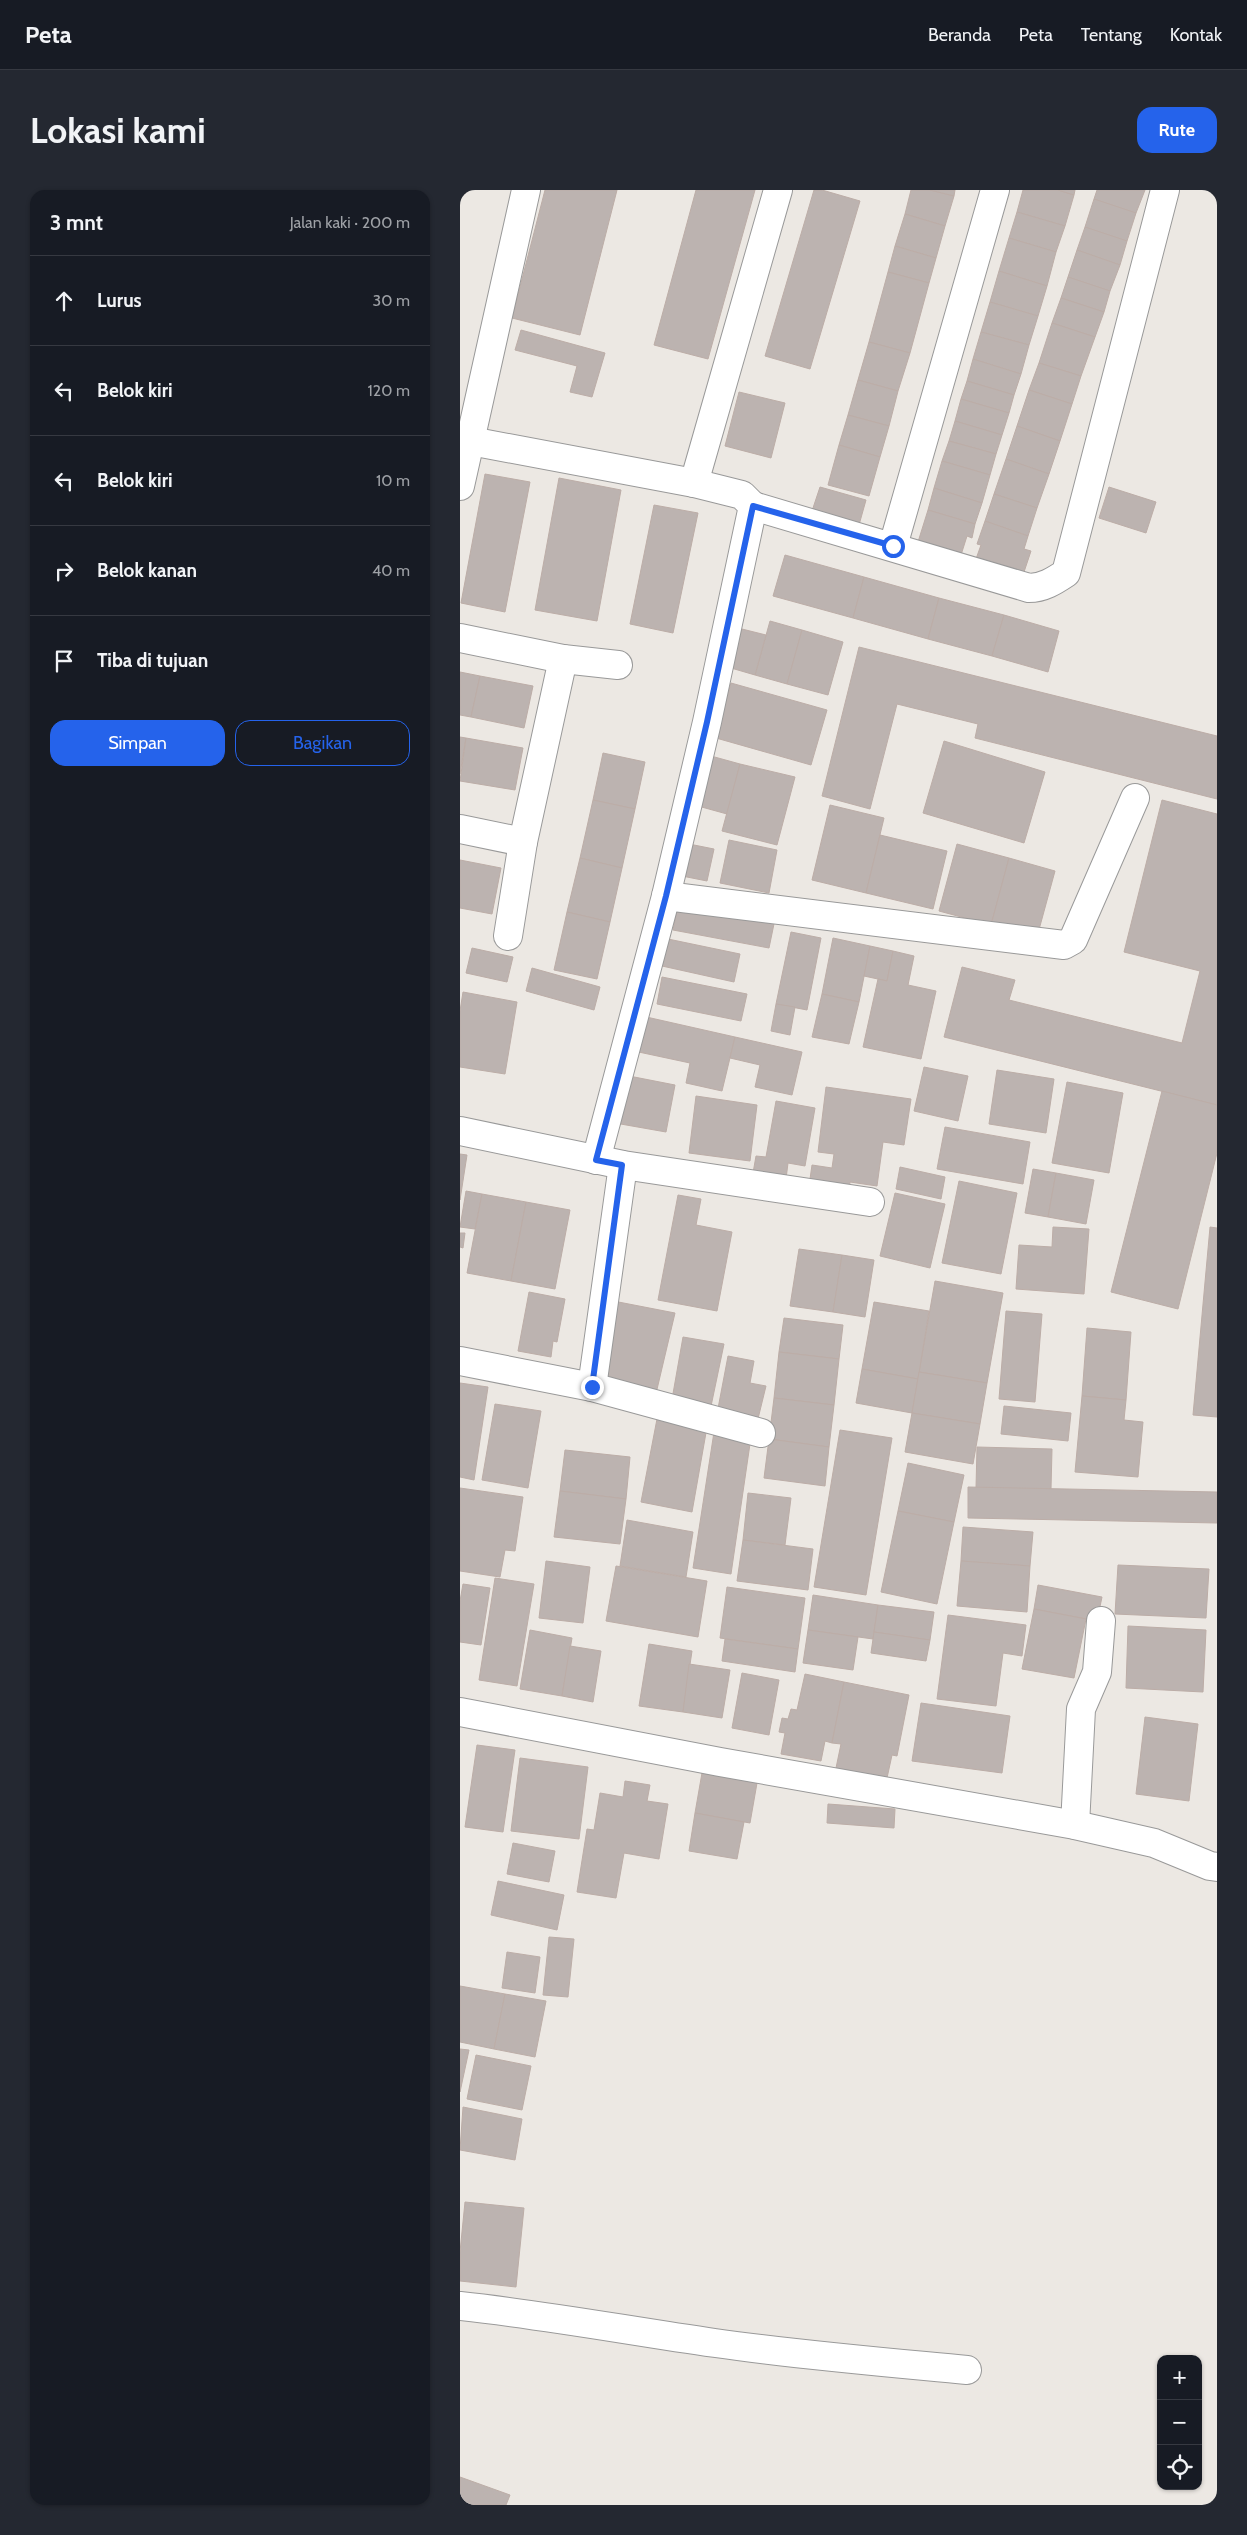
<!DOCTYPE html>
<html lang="id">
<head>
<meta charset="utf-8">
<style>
	:root { --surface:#171b24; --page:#242831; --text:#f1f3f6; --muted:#9ea1a6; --line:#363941; --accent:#2563eb }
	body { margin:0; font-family:Cabin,sans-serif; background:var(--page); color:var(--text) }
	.controls { position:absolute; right:15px; bottom:15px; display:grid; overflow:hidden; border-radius:10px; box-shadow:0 1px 4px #0004 }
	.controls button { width:45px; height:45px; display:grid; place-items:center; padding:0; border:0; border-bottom:1px solid var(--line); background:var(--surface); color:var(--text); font:25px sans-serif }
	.stop { position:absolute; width:15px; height:15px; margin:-11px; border:4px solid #2563eb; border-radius:50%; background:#fff }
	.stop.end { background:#2563eb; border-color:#fff; box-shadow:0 1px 5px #0008 }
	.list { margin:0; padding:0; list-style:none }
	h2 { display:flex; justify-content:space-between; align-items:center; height:65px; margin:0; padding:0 20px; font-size:21px }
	h2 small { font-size:16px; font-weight:400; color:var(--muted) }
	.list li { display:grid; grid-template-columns:32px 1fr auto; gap:15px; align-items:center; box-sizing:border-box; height:90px; padding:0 20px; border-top:1px solid var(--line) }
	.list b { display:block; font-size:19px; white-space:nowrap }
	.list em { font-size:16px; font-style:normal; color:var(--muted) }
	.actions { display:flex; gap:10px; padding:15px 20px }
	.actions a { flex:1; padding:11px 0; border:1px solid var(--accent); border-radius:15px; text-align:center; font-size:18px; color:var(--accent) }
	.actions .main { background:var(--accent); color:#fff }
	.icon { flex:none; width:28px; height:28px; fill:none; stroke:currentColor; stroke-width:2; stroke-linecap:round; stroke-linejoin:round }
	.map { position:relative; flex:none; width:757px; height:2315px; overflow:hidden; border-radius:15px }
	header { display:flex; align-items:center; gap:30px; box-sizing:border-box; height:70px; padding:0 25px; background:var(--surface); border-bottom:1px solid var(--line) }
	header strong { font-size:24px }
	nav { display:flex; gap:28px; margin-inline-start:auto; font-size:18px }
	.intro { display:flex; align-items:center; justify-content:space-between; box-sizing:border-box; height:120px; padding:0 30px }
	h1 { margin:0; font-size:35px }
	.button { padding:12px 22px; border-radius:15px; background:var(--accent); color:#fff; font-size:18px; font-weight:700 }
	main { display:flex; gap:30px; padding:0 30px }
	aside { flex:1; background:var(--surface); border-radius:15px; box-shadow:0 1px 4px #0004 }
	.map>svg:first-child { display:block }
	.building { fill:#bcb3b0; stroke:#bcada7 }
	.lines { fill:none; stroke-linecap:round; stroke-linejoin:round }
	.minor-casing { stroke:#999; stroke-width:30 }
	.minor { stroke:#fff; stroke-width:28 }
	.route { stroke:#2563eb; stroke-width:6 }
</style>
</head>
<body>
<header>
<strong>Peta</strong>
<nav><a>Beranda</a><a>Peta</a><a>Tentang</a><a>Kontak</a></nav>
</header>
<div class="intro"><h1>Lokasi kami</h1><a class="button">Rute</a></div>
<main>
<aside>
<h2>3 mnt<small>Jalan kaki · 200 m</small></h2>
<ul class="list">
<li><svg class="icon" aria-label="ahead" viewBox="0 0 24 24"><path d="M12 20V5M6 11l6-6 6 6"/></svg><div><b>Lurus</b></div><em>30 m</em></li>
<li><svg class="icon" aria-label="left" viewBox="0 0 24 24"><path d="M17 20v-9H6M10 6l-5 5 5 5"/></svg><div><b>Belok kiri</b></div><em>120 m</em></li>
<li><svg class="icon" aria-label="left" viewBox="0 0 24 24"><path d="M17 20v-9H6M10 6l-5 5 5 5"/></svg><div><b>Belok kiri</b></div><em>10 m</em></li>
<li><svg class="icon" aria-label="right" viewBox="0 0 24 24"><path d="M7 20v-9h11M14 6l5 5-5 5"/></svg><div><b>Belok kanan</b></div><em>40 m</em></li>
<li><svg class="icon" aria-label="arrive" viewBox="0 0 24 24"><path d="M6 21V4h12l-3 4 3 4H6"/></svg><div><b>Tiba di tujuan</b></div></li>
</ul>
<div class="actions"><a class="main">Simpan</a><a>Bagikan</a></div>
</aside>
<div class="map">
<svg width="757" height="2315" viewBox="0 0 757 2315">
	<rect width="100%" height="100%" fill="#ece8e3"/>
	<g class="building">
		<polygon points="85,0 157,0 120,145 52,128"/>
		<polygon points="236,0 295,0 248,169 194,155"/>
		<polygon points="354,0 362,0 400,11 350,179 305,166"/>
		<polygon points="451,0 470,0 494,6 485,36 445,24"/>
		<polygon points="470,0 495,0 494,6"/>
		<polygon points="563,0 598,0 614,5 605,36 557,22"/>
		<polygon points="598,0 615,0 614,5"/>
		<polygon points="637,0 685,0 676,23 634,9"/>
		<polygon points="634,9 676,23 667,51 625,37"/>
		<polygon points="557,22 605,36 596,62 549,48"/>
		<polygon points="445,24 485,36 476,68 435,56"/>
		<polygon points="625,37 667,51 660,75 617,60"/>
		<polygon points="549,48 596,62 587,96 539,81"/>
		<polygon points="435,56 476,68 469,93 428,82"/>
		<polygon points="617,60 660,75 650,101 608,87"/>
		<polygon points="539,81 587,96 578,126 530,112"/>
		<polygon points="428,82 469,93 450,163 409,152"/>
		<polygon points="608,87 650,101 644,122 601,108"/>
		<polygon points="601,108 644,122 635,147 592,133"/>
		<polygon points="530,112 578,126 569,155 521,142"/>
		<polygon points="592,133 635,147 621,186 579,173"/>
		<polygon points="61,140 145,163 132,207 110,202 117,176 55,160"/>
		<polygon points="521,142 569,155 561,184 513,169"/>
		<polygon points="409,152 450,163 438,201 398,190"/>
		<polygon points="513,169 561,184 554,205 507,191"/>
		<polygon points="579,173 621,186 612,214 569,200"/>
		<polygon points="398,190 438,201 429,236 388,225"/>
		<polygon points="507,191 554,205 549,223 501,209"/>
		<polygon points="569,200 612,214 600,251 557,236"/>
		<polygon points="279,202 325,213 311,268 265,256"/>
		<polygon points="501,209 549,223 542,245 495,231"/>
		<polygon points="388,225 429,236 420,267 379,255"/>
		<polygon points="495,231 542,245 536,264 489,251"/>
		<polygon points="557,236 600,251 589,284 546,269"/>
		<polygon points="489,251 536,264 530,285 482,271"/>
		<polygon points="379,255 420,267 409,306 368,295"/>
		<polygon points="546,269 589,284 577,318 534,304"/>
		<polygon points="482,271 530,285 522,313 474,298"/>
		<polygon points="25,284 70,292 45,422 1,413"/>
		<polygon points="99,288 161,300 137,431 75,420"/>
		<polygon points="360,297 406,310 399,335 352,321"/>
		<polygon points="649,297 696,312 686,343 639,328"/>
		<polygon points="474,298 522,313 515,334 468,320"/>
		<polygon points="534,304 577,318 568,346 525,331"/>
		<polygon points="194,315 238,323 213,443 170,434"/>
		<polygon points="468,320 515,334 512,348 507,346 501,365 458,352"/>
		<polygon points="525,331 568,346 564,359 571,361 563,385 516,369 521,355 517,354"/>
		<polygon points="325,365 404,387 393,428 313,406"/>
		<polygon points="404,387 479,408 468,449 393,428"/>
		<polygon points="479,408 544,425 532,466 468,449"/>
		<polygon points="544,425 599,441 588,482 532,466"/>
		<polygon points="310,431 342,440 327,494 295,485"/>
		<polygon points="282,439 306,445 295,485 271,478"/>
		<polygon points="342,440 383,452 368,505 327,494"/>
		<polygon points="399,457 757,546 757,609 515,548 518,534 437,514 410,619 362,606"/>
		<polygon points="0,482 20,486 11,527 0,525"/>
		<polygon points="20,486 73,496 64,538 11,527"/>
		<polygon points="271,493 367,520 351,575 256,548"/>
		<polygon points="0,547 6,548 0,584"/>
		<polygon points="6,548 63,558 55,600 0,591"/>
		<polygon points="484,551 585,582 564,653 463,623"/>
		<polygon points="143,563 185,572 175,619 133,610"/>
		<polygon points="251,566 280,574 267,624 238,616"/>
		<polygon points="280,574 335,587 317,655 262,641"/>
		<polygon points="133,610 175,619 162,678 120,668"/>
		<polygon points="702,610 757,624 757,915 484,847 502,777 555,790 549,810 722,853 740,781 664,762"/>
		<polygon points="370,615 424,628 406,703 352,690"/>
		<polygon points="420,645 487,661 473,719 406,703"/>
		<polygon points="209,650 254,659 247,691 202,682"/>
		<polygon points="269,650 317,660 309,703 260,693"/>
		<polygon points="497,654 549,668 531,735 479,721"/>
		<polygon points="120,668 162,678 150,732 107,722"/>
		<polygon points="549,668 595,681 577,747 531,735"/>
		<polygon points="0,670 41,678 32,724 0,718"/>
		<polygon points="219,710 315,729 309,758 213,740"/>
		<polygon points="107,722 150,732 137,789 94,780"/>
		<polygon points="331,742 361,748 347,820 316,814"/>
		<polygon points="373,748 410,756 399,812 362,804"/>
		<polygon points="208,749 280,764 274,792 202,776"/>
		<polygon points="410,756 433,761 427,791 404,786"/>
		<polygon points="12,758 53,767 47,792 6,783"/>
		<polygon points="433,761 454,766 448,795 476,801 461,869 403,857 418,789 427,791"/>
		<polygon points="72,778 140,797 134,820 66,801"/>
		<polygon points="202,787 287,804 281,831 197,814"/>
		<polygon points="3,802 57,812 45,884 0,877 0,821"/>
		<polygon points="362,804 399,812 389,854 352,847"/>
		<polygon points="316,814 335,817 330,845 311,841"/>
		<polygon points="182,826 275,847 262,901 226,893 230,873 174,861"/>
		<polygon points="275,847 342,862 332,905 295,897 300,875 270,868"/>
		<polygon points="464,877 508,886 498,931 454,921"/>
		<polygon points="537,880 594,889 586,943 529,934"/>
		<polygon points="164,885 215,895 206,942 155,933"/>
		<polygon points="607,892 663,903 649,983 592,973"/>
		<polygon points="366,897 451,909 444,955 423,952 417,996 390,992 389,1001 349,996 352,975 372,978 374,964 358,962"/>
		<polygon points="702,901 757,915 757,963 718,1119 651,1102"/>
		<polygon points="236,906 297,915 290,971 229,963"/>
		<polygon points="316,911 355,918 345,976 328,973 326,989 293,983 296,966 306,967"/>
		<polygon points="485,937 570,952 563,994 477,979"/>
		<polygon points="0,964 7,965 0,1010"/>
		<polygon points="440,977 485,987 481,1009 436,999"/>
		<polygon points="573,979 596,983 588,1027 565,1023"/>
		<polygon points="596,983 634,990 626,1034 588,1027"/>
		<polygon points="499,991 557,1003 541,1084 482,1073"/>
		<polygon points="6,1001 22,1004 15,1039 0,1037"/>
		<polygon points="435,1003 485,1014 470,1078 420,1066"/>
		<polygon points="22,1004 66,1012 51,1091 7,1083"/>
		<polygon points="218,1005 241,1009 236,1035 272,1042 257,1121 198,1110"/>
		<polygon points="66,1012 110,1020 95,1099 51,1091"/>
		<polygon points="593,1037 629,1039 624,1104 556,1099 559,1055 592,1057"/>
		<polygon points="750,1037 757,1038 757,1227 733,1225"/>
		<polygon points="0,1043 5,1043 3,1058 0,1057"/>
		<polygon points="339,1059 382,1065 373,1122 330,1116"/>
		<polygon points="382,1065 414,1070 405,1127 373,1122"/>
		<polygon points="475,1091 543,1103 527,1193 459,1182"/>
		<polygon points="69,1102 105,1109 97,1152 93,1151 91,1167 58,1161"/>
		<polygon points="143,1109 215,1123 194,1212 128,1198"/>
		<polygon points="414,1112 469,1121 458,1189 402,1179"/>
		<polygon points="546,1121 582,1124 575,1212 539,1209"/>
		<polygon points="324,1128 383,1135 379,1169 319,1162"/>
		<polygon points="627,1138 671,1142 666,1210 622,1206"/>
		<polygon points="223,1147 264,1154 250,1221 211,1215"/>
		<polygon points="319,1162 379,1169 374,1215 314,1208"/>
		<polygon points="268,1166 294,1171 290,1193 306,1196 296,1237 256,1229"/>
		<polygon points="402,1179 458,1189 452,1223 396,1213"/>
		<polygon points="459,1182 527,1193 520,1234 452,1223"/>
		<polygon points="0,1193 28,1197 14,1290 0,1287"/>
		<polygon points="622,1206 666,1210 664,1230 683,1232 678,1287 615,1282"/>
		<polygon points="314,1208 374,1215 369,1257 309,1249"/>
		<polygon points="35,1214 81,1221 68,1298 22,1290"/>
		<polygon points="544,1216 611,1223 608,1251 541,1244"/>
		<polygon points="452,1223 520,1234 513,1274 445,1262"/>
		<polygon points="197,1229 247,1237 232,1322 181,1312"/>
		<polygon points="380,1240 432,1248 406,1405 354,1397"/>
		<polygon points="254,1242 291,1247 271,1384 233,1378"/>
		<polygon points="309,1249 369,1257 365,1296 304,1288"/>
		<polygon points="517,1257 592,1259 591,1299 516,1298"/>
		<polygon points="105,1260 170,1267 166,1309 100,1301"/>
		<polygon points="448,1273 504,1285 494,1332 438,1321"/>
		<polygon points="508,1297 757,1302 757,1333 508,1328"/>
		<polygon points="0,1298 63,1307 55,1361 45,1360 40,1387 0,1381"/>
		<polygon points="100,1301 166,1309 160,1354 94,1347"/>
		<polygon points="288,1303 331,1308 325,1355 283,1350"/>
		<polygon points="438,1321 494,1332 477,1414 421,1402"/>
		<polygon points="167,1330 233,1342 226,1387 160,1376"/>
		<polygon points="503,1337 573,1342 570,1376 501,1371"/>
		<polygon points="283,1350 353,1359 348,1400 277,1391"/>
		<polygon points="86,1371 130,1377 123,1433 79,1428"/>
		<polygon points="501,1371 570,1376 567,1422 497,1416"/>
		<polygon points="658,1375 749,1379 746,1428 655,1424"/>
		<polygon points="156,1376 247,1391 238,1447 146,1431"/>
		<polygon points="35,1388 74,1394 57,1496 19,1490"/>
		<polygon points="3,1394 30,1398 21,1455 0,1452 0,1411"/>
		<polygon points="578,1395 642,1407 637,1431 574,1419"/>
		<polygon points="267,1397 345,1408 338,1459 260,1448"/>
		<polygon points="353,1405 418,1415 413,1449 348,1440"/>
		<polygon points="418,1415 474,1422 470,1450 414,1442"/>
		<polygon points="574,1419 626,1429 614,1488 562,1479"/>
		<polygon points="488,1425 566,1435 562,1466 543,1463 536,1516 477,1509"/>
		<polygon points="668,1436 746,1440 743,1502 666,1498"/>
		<polygon points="70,1440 112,1448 102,1506 60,1499"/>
		<polygon points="348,1440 398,1447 393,1480 343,1473"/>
		<polygon points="414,1442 470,1450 466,1471 411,1463"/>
		<polygon points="265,1449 338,1459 335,1482 262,1471"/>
		<polygon points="189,1454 232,1461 223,1522 179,1516"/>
		<polygon points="110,1456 141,1461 133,1512 102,1506"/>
		<polygon points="229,1474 270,1480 262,1528 223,1522"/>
		<polygon points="282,1483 319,1490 309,1545 272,1538"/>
		<polygon points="345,1484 384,1492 372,1553 365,1551 361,1571 321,1564 325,1543 319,1542 322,1528 328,1529 331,1519 337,1520"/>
		<polygon points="384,1492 449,1505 437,1566 432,1565 427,1588 376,1578 381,1554 372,1553"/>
		<polygon points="461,1513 550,1526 542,1583 452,1571"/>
		<polygon points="685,1527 738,1534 729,1611 676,1604"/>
		<polygon points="17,1555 55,1560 43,1642 5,1637"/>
		<polygon points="60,1568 128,1577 119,1649 51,1641"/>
		<polygon points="242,1583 297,1593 290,1633 235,1623"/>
		<polygon points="165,1591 190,1595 187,1611 208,1614 199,1669 164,1663 156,1708 117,1702 127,1639 134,1640 140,1603 163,1607"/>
		<polygon points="368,1614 435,1619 434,1638 367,1633"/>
		<polygon points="235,1623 284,1632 277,1669 229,1661"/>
		<polygon points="53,1653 95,1661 89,1692 47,1684"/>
		<polygon points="38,1691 104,1705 97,1740 31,1725"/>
		<polygon points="89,1747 114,1749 108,1807 83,1805"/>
		<polygon points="47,1762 80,1767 75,1803 42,1798"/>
		<polygon points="0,1796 45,1804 34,1859 0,1852"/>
		<polygon points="45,1804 86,1811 75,1867 34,1859"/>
		<polygon points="0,1859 9,1860 0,1902"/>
		<polygon points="16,1865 71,1876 62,1920 7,1909"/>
		<polygon points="3,1917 62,1929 55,1970 0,1960"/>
		<polygon points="5,2012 64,2018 56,2097 0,2091 0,2062"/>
		<polygon points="0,2287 50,2305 46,2315 0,2315"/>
	</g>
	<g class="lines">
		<defs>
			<g id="minor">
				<polyline points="0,249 234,293 282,305 293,316 247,532 206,706 136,970"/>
				<polyline points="234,293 318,0"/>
				<polyline points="0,296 66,0"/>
				<path d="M293,316L569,398C583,398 594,391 606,383L705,0"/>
				<polyline points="433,356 535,0"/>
				<polyline points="0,448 103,469 158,475"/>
				<polyline points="0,639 63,652"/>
				<polyline points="206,706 604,755 613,750 675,608"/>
				<polyline points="48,746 63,652 103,469"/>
				<polyline points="0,941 163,975 410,1012"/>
				<polyline points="0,1171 132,1197 301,1243"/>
				<polyline points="132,1197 163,975"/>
				<polyline points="0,1522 260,1572 615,1635 694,1653 750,1676 757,1677"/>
				<polyline points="615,1635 621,1519 637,1482 641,1431"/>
				<path d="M0,2116C86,2125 170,2141 255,2153C339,2165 423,2172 507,2180"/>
			</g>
		</defs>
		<use href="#minor" class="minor-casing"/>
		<use href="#minor" class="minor"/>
	</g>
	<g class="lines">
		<polyline class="route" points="132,1197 162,975 136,970 206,706 247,532 293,316 433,356"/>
	</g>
</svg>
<div class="controls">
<button>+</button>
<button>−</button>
<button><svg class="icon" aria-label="locate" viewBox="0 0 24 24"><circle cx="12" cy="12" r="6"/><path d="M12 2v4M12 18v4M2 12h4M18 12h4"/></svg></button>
</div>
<div class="stop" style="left:433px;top:356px"></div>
<div class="stop end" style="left:132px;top:1197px"></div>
</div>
</main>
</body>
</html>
